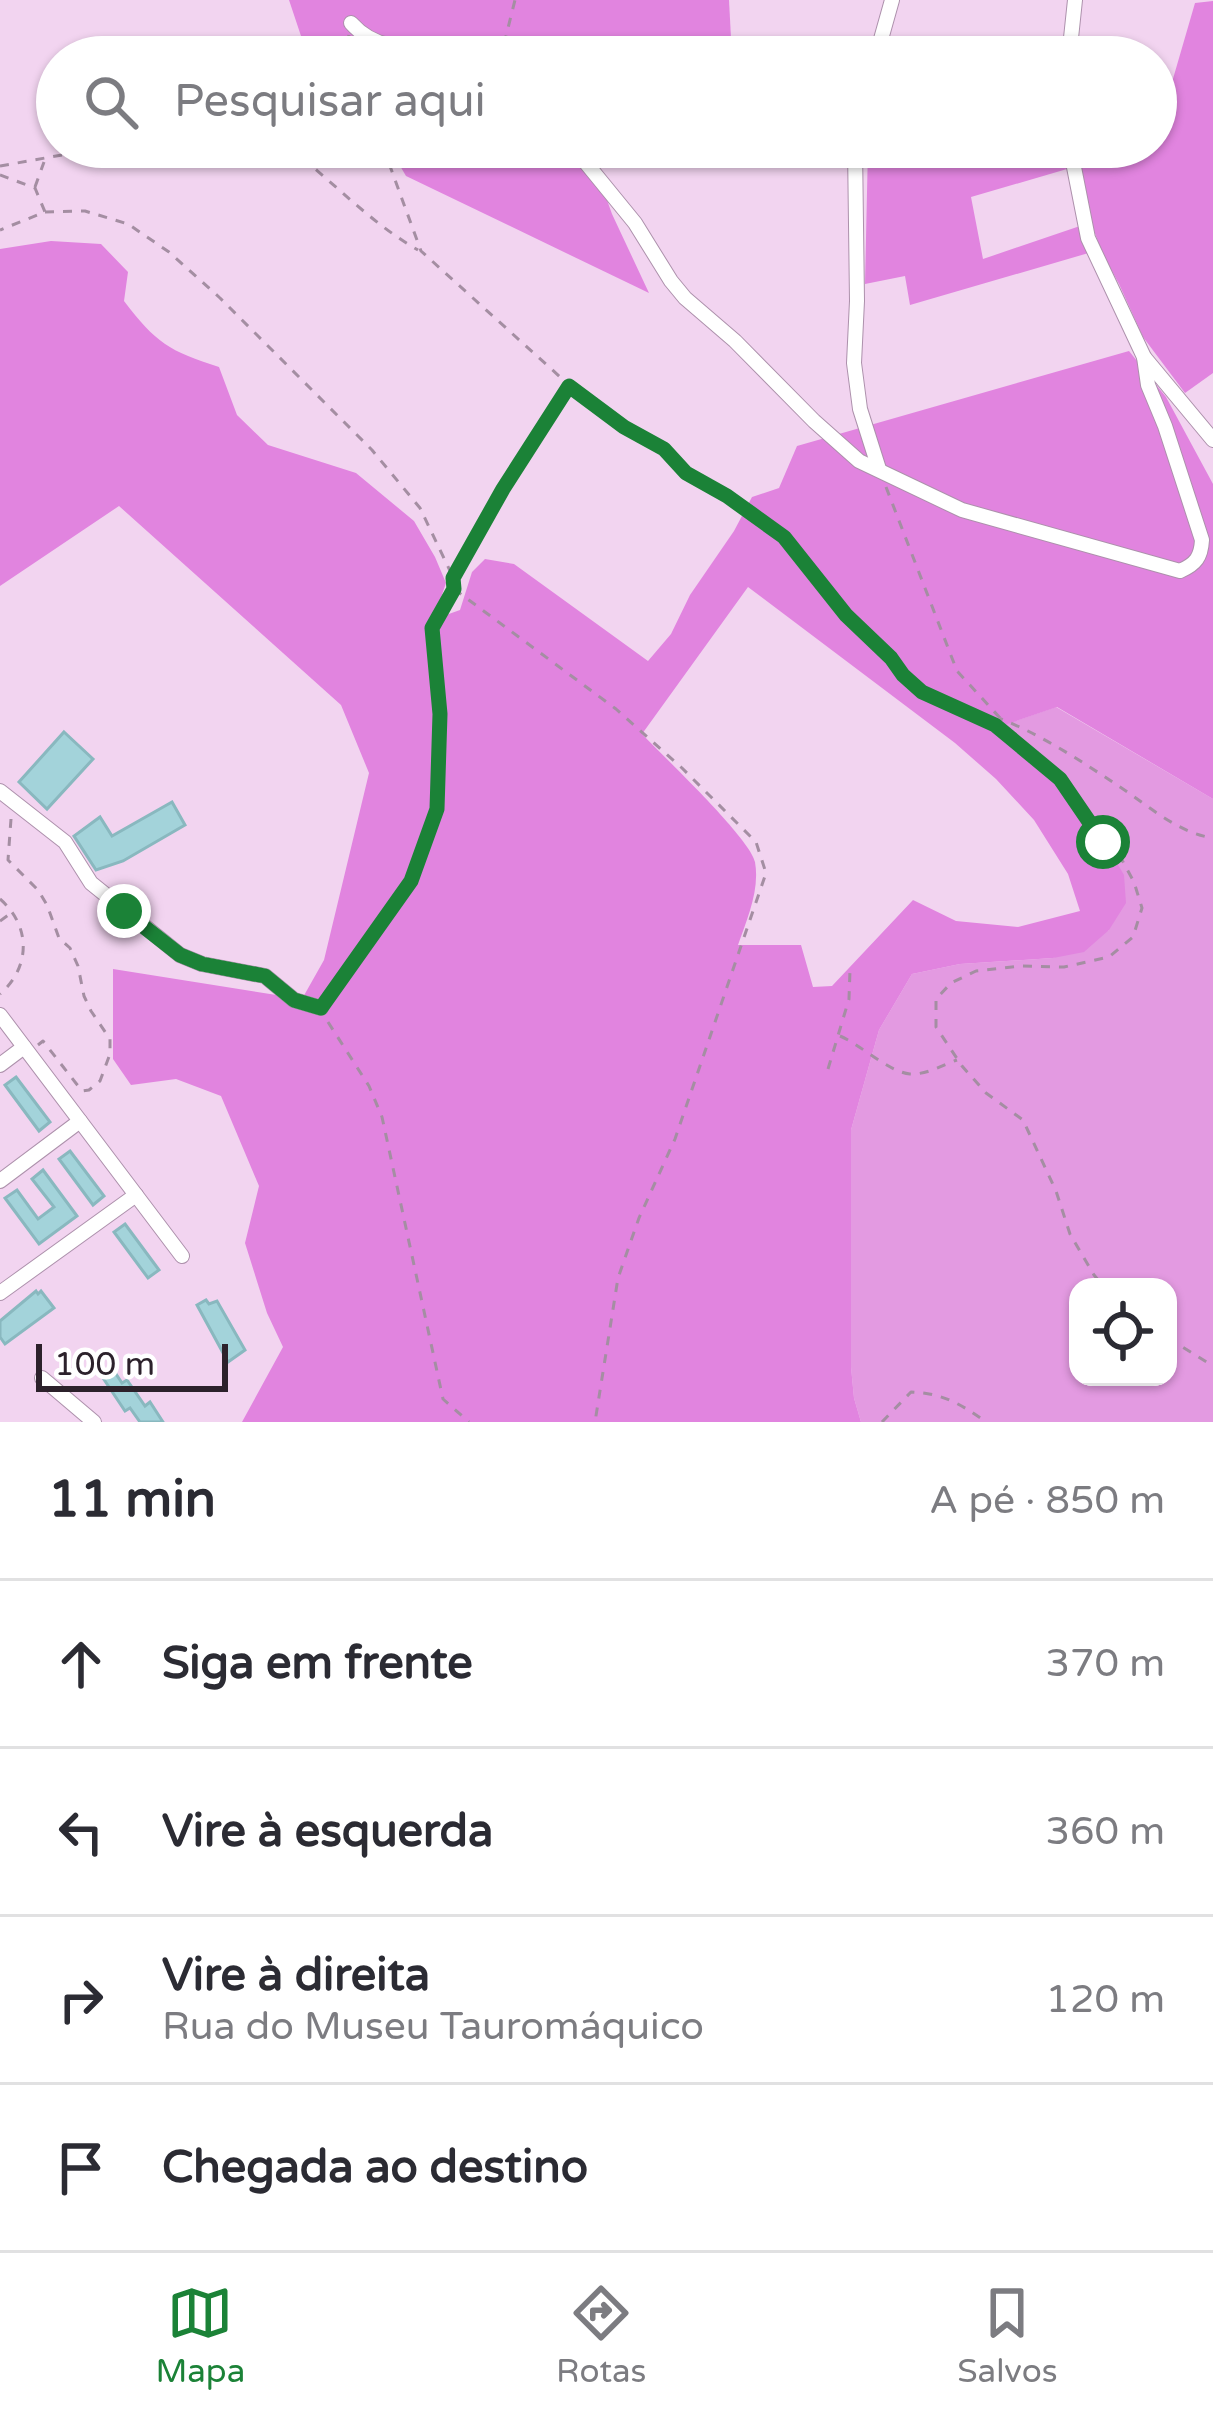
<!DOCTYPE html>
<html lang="pt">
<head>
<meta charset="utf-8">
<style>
	:root { --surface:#fff; --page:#f7f7f7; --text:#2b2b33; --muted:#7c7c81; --line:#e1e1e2; --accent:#1b8237 }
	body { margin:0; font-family:"Varela Round",sans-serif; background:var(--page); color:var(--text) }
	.controls { position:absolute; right:36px; bottom:36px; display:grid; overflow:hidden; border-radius:24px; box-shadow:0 3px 9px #0004 }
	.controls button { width:108px; height:108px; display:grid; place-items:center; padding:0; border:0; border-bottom:3px solid var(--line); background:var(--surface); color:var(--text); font:60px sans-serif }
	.scale { position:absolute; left:36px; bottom:30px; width:192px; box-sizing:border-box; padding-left:12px; border:6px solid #2c212b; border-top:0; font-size:33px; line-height:42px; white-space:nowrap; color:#2c212b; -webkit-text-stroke:9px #fff; paint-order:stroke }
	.stop { position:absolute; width:36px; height:36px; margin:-27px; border:9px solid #1b8237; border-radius:50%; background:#fff }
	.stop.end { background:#1b8237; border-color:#fff; box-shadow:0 3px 12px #0008 }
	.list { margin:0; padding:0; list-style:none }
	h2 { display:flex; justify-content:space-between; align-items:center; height:156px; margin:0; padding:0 48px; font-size:51px }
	h2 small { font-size:39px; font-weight:400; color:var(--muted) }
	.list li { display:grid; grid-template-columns:78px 1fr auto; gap:36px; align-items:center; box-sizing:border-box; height:168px; padding:0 48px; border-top:3px solid var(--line) }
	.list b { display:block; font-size:45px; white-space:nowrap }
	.list p { margin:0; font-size:39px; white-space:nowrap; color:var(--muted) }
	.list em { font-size:39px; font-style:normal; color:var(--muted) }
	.icon { flex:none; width:66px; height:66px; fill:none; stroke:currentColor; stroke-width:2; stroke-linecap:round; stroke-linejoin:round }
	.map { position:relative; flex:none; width:1213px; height:1422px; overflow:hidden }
	.search { position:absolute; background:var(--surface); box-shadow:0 3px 9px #0004; left:36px; right:36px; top:36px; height:132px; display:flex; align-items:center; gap:30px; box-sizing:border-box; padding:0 42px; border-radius:66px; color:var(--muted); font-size:45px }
	.sheet { height:828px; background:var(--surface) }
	nav { display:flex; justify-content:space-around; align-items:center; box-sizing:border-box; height:168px; border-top:3px solid var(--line); background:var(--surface); font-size:33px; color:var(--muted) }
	nav a { display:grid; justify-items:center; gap:6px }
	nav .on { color:var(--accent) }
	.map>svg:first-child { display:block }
	.green { fill:#e39ae1; fill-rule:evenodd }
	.forest { fill:#e184df; fill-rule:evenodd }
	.building { fill:#a3d3da; stroke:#89b8bf; stroke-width:3 }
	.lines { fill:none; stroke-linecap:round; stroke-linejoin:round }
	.minor-casing { stroke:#ad91ac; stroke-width:16 }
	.path { stroke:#a48ea2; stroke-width:3; stroke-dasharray:9 9; stroke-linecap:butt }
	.minor { stroke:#fff; stroke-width:14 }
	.route { stroke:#1b8237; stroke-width:15 }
</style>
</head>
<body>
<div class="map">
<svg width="1213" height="1422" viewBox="0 0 1213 1422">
	<rect width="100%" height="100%" fill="#f2d4f0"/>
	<path class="green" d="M1056,707L1213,799V1422H861L854,1398L851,1367V1130L879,1030L912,974L960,964L1053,958L1109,930L1072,805L1057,781L995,728ZM1078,1287H1168V1377H1078Z"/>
	<g class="forest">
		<polygon points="289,0 729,0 732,57 308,57"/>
		<polygon points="1213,1 1213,373 1185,393 1143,337 1119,284 1102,253 1092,225 1077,147 1156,147 1156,128 1159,127 1195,3"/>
		<polygon points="389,147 588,147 612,214 649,293 406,176"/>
		<polygon points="868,147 1066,147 1067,169 971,197 983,259 1080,226 1092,252 910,305 905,276 865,284"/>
		<path d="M51,241L101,244L128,272L124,301C156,343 169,351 219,367L237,415L268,445L356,473L414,521L435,557L446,583L436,612L446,615L460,610L472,572L485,559L514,564L648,661L671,634L690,595L734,531L752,497L779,488L797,446L1129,351L1166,397L1213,484V799L1057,707L996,728L1057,781L1114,858L1124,875L1126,903L1109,930L1084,952L1053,958L960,964L912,974L879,1030L851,1130V1367L854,1398L861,1422H242L283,1347L267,1313L245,1243L259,1186L221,1096L176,1079L131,1085L113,1059V969L302,999L324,960L369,773L341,705L119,506L0,586V249ZM748,587L955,743L996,779L1034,820L1068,874L1080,911L1018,927L956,921L913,900L832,986L813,987L801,945H738C747,919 760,890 755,862C750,838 663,756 642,734Z"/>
	</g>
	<g class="building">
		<polygon points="64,732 93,759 47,809 19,782"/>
		<polygon points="172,802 185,825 123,861 96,870 74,836 100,817 112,836"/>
		<polygon points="16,1077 50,1122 39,1131 5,1085"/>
		<polygon points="70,1151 104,1196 93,1205 59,1159"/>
		<polygon points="43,1170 77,1216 39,1244 5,1198 17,1190 38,1219 54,1207 32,1179"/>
		<polygon points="125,1224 159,1270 148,1278 114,1232"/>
		<polygon points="36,1291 38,1294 41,1291 54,1308 5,1344 0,1337 0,1321"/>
		<polygon points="206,1300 209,1304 217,1301 245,1350 228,1362 197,1305"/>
		<polygon points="114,1371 122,1383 127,1380 145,1406 150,1402 163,1422 140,1422 130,1408 125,1411 103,1378"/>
	</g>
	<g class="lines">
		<defs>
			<g id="minor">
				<path d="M351,23C395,72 451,25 496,57"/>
				<polyline points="876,57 892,0"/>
				<polyline points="1069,57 1075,0"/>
				<path d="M573,147L635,223L671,281L685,298L735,341L814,421L859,461L962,510L1180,571C1196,564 1201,557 1202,540L1165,426L1148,385L1144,357"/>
				<polyline points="855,147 857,301 854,363 860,409 879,469"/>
				<polyline points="1070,147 1088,238 1144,357 1213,440"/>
				<polyline points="0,791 65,842 91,883 180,955 202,964 265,976 294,1000 321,1008"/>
				<polyline points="0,1015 182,1256"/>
				<polyline points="0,1065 24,1047"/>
				<polyline points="0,1181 80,1121"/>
				<polyline points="0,1293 136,1195"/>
				<polyline points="42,1378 94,1422"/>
			</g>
		</defs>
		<use href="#minor" class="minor-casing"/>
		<g class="path">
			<polyline points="504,44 515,0"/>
			<polyline points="344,57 349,35"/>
			<path d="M288,147C333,181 369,222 418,250"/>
			<polyline points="383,147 421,251 569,385 624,427 664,449 686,473 727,495 784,537 846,615 891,658 903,675 922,691 995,725 1060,779 1103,841 1122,860 1134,882 1142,908 1133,937 1109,957 1064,967 1020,966 976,971 951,983 936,999 936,1027 962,1066 986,1093 1023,1120 1056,1191 1070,1234 1094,1275 1104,1287"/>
			<polyline points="0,166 107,147"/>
			<polyline points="0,175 35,188 45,212 0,230"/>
			<polyline points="35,187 44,162"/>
			<polyline points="45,212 85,211 128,224 169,252 220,298 372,450 420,508 452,575"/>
			<polyline points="886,487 957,671 1001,719"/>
			<polyline points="454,589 616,709 682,768 756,842 766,873 675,1139 639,1218 618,1278 595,1422"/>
			<path d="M996,724L1001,719C1044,736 1084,763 1123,789C1151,808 1179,833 1213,838"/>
			<polyline points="11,819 8,860 38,890 47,905 59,938 70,948 78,966 84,996 91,1011 110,1039 110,1054 100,1081 89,1090 82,1091 43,1041 38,1045"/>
			<path d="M0,899C31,926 31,967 0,994"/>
			<polyline points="0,921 11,913"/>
			<polyline points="328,998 411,881 437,809 440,714 432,628 454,589 453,578 503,489 568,387"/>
			<polyline points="328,1022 369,1086 382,1117 443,1399 469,1422"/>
			<path d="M840,1036C861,1045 889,1072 910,1074C926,1075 943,1065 957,1060"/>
			<polyline points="828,1069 849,999 850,970"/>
			<polyline points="1168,1338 1213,1366"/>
			<path d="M882,1422L911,1392C942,1393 961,1404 986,1422"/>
		</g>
		<use href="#minor" class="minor"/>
	</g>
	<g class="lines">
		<polyline class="route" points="124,911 180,955 202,964 265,976 294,1000 321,1008 411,881 437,809 440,714 432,628 454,589 453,578 503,489 569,386 624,427 664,449 686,473 727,496 784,537 846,615 891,658 903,675 922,692 995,725 1060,779 1103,842"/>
	</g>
</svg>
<div class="controls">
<button><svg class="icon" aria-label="locate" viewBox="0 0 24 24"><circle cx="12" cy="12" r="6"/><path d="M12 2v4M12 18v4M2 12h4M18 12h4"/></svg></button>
</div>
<div class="scale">100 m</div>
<div class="stop" style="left:1103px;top:842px"></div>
<div class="stop end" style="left:124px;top:911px"></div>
<div class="search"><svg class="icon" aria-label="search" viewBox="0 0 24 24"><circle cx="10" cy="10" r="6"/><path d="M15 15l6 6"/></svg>Pesquisar aqui</div>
</div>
<section class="sheet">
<h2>11 min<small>A pé · 850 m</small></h2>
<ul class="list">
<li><svg class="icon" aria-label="ahead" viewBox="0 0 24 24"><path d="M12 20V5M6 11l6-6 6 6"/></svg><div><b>Siga em frente</b></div><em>370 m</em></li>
<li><svg class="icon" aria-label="left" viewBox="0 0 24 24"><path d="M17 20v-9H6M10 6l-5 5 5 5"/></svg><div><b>Vire à esquerda</b></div><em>360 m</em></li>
<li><svg class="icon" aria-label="right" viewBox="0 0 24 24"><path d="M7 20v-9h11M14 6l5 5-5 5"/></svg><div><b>Vire à direita</b><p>Rua do Museu Tauromáquico</p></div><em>120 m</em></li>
<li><svg class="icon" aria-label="arrive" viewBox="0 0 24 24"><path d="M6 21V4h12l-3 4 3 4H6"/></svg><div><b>Chegada ao destino</b></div></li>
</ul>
</section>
<nav>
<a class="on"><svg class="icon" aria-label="map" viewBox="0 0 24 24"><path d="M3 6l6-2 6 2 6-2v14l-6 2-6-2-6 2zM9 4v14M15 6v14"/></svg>Mapa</a>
<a><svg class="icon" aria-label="directions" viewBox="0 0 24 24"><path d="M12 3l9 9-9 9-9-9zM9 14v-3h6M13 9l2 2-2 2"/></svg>Rotas</a>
<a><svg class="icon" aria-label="saved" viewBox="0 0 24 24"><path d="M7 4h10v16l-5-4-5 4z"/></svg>Salvos</a>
</nav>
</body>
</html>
